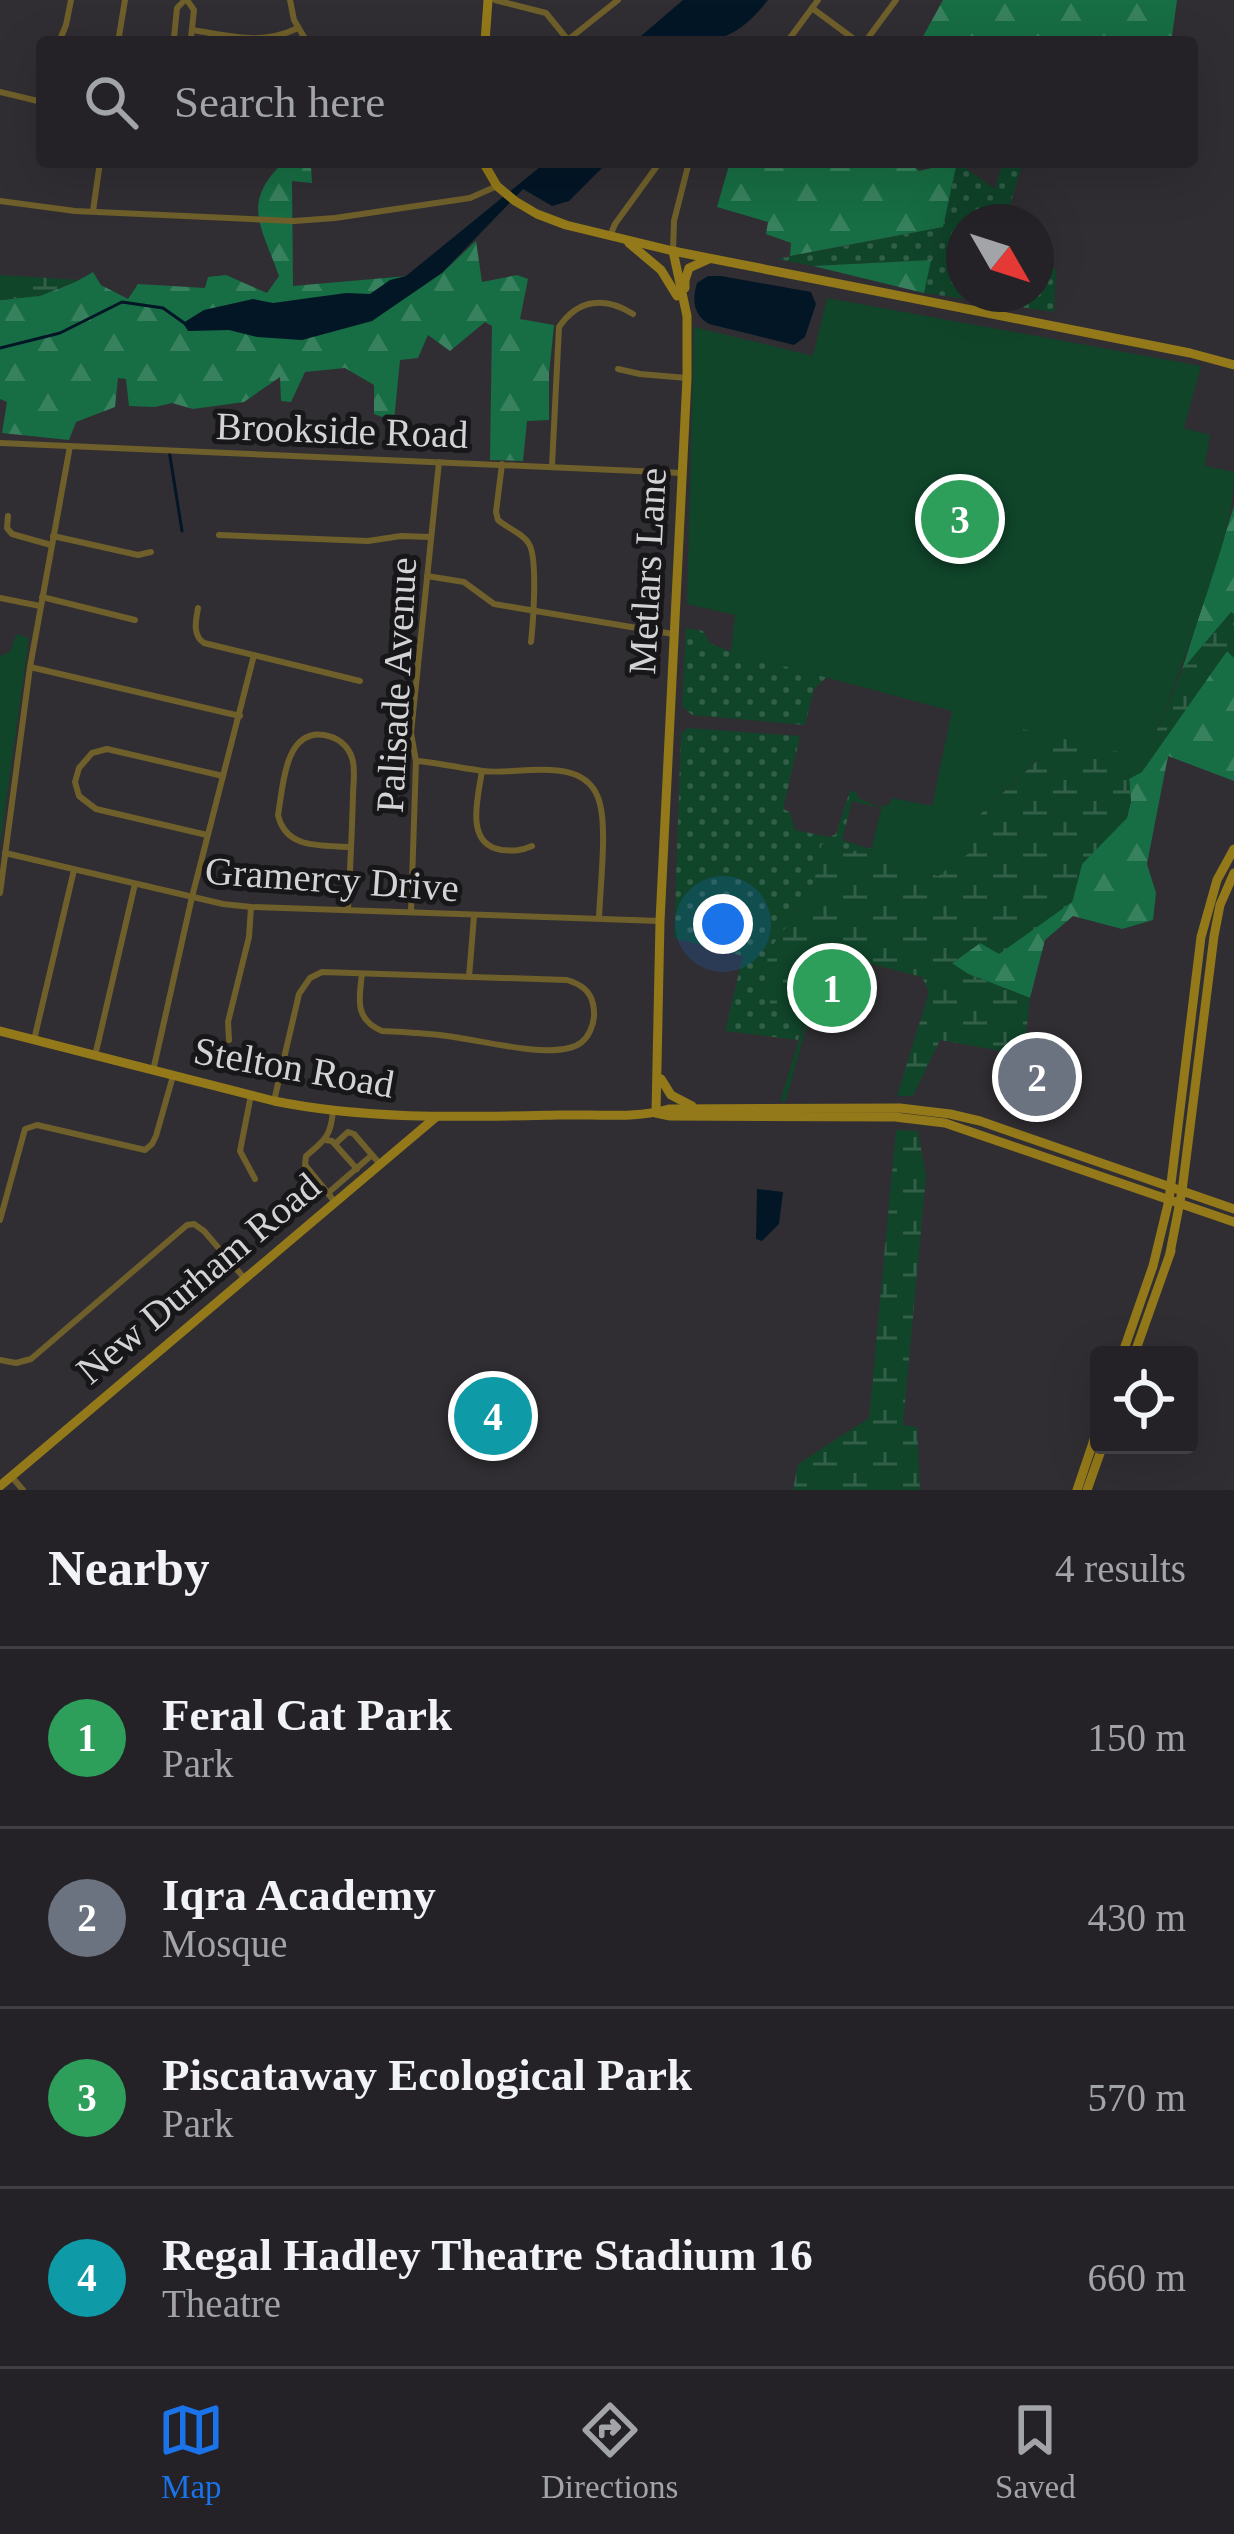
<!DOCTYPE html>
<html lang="en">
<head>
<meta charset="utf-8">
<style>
	:root { --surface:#242226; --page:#302f32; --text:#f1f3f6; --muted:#a3a4a7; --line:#413f43; --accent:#1a73e8 }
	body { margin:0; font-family:Georgia,serif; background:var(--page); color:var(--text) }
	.controls { position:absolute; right:36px; bottom:36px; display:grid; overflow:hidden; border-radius:12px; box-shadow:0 12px 48px #0002 }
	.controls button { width:108px; height:108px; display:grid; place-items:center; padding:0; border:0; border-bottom:3px solid var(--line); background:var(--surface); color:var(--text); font:60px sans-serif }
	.compass { position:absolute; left:946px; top:204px; width:108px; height:108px; border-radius:50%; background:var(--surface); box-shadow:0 12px 48px #0002; rotate:129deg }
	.you { position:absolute; left:723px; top:924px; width:42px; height:42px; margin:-30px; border:9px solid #fff; border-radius:50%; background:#1a73e8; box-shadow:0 0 0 18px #1a73e833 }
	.badge { display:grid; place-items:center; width:78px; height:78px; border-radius:50%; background:var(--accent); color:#fff; font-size:39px; font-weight:700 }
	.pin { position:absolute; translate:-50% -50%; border:6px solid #fff; box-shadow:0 3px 12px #0006 }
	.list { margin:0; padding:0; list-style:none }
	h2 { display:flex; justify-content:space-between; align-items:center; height:156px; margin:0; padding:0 48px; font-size:51px }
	h2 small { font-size:39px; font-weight:400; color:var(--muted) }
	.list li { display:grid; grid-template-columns:78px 1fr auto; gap:36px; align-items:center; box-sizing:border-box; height:180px; padding:0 48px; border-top:3px solid var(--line) }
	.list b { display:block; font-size:45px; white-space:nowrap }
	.list p { margin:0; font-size:39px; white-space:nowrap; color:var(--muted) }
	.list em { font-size:39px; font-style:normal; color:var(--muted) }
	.icon { flex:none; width:66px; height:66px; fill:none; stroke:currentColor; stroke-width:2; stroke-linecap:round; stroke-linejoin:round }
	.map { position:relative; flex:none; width:1234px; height:1490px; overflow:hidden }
	.search { position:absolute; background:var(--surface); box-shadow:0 12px 48px #0002; left:36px; right:36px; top:36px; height:132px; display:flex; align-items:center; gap:30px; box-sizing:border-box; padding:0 42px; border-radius:12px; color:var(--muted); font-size:45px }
	.sheet { height:876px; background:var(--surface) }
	nav { display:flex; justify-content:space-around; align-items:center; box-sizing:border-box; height:168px; border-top:3px solid var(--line); background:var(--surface); font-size:33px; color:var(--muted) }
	nav a { display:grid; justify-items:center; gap:6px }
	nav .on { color:var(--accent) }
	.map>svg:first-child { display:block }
	.grass { fill:url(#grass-dots) }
	.forest { fill:url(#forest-firs) }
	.wetland { fill:url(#wetland-marsh) }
	.green { fill:#10452a }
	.water { fill:#031626 }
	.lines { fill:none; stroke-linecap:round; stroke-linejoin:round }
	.stream { stroke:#031626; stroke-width:3 }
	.street { stroke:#6f5f2b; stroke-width:6 }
	.secondary { stroke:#937919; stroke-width:9 }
	.labels { text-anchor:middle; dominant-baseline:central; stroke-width:10; stroke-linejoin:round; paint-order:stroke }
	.street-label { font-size:39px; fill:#d3d2d5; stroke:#171618 }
</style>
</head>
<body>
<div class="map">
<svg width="1234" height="1490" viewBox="0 0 1234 1490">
	<defs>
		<pattern id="grass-dots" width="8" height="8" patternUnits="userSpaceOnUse" patternTransform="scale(3)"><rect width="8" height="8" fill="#10452a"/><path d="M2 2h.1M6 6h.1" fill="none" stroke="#325f48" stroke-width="1.8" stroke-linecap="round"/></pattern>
		<pattern id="forest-firs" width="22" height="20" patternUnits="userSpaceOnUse" patternTransform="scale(3)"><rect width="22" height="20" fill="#176d44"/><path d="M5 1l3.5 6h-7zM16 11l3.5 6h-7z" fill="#38815e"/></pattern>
		<pattern id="wetland-marsh" width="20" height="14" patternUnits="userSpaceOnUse" patternTransform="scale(3)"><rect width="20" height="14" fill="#10452a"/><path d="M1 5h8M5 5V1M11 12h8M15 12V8" fill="none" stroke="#325f48"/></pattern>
	</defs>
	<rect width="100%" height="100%" fill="#302e32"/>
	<g class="grass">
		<polygon points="957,162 995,189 1003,162 1023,162 1005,222 964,222 964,294 1036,294 1036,264 1056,269 1054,312 924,293 930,260 813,266 777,259 943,227"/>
		<polygon points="686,628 703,631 710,643 731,652 827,677 814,689 805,725 692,715 682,706"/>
		<polygon points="688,728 800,736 783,809 790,812 795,830 829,837 836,834 850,791 856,792 858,798 881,808 852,801 842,840 871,849 870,854 822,844 812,892 767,953 778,1013 807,1006 798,1040 725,1031 743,956 674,938 681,734"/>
	</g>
	<g class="forest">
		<polygon points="943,0 1177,0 1172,36 1178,42 920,42"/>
		<path d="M284,162L311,166L312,183L292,181L293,286L442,273L476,241L482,282L517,275L528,279L520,319L554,325L549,374V420L527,421L523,461L490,460L492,326L485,322L450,351L428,335L418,358L400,360L394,421L374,414V385L345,368L305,372L291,402L281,401L280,377L244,402L193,409L172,403L155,407L129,406L126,379L118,378L115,407L76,422L69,440L2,433L7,402L0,399V300C36,297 62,291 93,272L101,285L128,299L138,284L205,288L208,277L226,275L267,293L279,276C262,227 240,203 284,162Z"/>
		<polygon points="730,162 911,162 919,171 957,162 943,227 790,256 791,243 766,234 768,222 717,207"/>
		<polygon points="931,260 924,293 813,266"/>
		<polygon points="1234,506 1234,614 1231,613 1182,670"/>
		<polygon points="1228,650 1234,658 1234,781 1168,756 1147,864 1156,893 1153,920 1122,929 1073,916 1045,940 1030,998 968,974 951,964 980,943 1072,902 1082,864 1127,817 1131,801 1129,778"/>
	</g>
	<g class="wetland">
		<polygon points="0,275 79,280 40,296 0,300"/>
		<polygon points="1231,612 1234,614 1234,658 1227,651 1142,772 1129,779 1131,801 1127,818 1082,864 1072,902 999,954 980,943 952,963 968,974 1030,998 1024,1055 940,1040 913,1096 897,1096 929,992 922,977 825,952 807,1006 778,1013 770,1006 767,953 812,892 822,844 870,854 938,876 976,818 1039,759 1008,725 1145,758 1182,670"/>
		<polygon points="896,1130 918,1131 926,1176 903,1425 917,1427 920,1490 793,1490 798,1464 869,1418"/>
	</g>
	<g class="green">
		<path d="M827,298L1201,366L1184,428L1210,435L1205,466L1234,472C1234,517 1221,548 1208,590C1189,648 1168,703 1145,758L1010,726L1039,758L976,818L968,854L938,876L870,854L882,805L888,806L892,798L932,806L952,711L731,652L735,615L687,604L694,327L813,356Z"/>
		<polygon points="16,634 29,638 0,845 0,656 10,652"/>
		<polygon points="825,954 859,963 840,1021 810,1014 786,1100 780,1102"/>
	</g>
	<g class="water">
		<path d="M683,0H768C727,54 694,42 634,42Z"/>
		<polygon points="546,162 608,162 569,201 552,206 523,189 442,273 372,321 302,340 257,337 229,330 188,331 183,323 204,310 253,299 273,303 346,293 370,294 390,280 406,276"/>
		<path d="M708,276H721L811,292L816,304L805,337L794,345L709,324C693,315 692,299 697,283Z"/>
		<polygon points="757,1189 783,1192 779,1224 762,1241 756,1239"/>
	</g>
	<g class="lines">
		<g class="stream">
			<polyline points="0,348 60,333 122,302 163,308 187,325"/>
			<polyline points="169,450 182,531"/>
		</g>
		<g class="street">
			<polyline points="187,0 194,10 191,37 187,42"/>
			<polyline points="290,0 294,20 307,42"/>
			<polyline points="495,0 546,13 568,40"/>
			<polyline points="812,8 858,42"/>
			<path d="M192,30C231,36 261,46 298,28"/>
			<polyline points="569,39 618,0"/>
			<polyline points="59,42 66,25 71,0"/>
			<polyline points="118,42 125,0"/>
			<polyline points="176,42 174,38 177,8 185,0"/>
			<polyline points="787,42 818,0"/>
			<polyline points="865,42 896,0"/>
			<polyline points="0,92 42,102"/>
			<polyline points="39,102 42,76"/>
			<polyline points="0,201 75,211 294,221 335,218 470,198 497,186"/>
			<polyline points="93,211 100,162"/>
			<polyline points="610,236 615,224 660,162"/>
			<polyline points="673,251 674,221 689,162"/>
			<polyline points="618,369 640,374 687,378"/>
			<polyline points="0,443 682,473"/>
			<path d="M502,464L496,512L498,520C507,528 524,534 529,544C538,558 533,624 531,642"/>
			<path d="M552,466L559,327C578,299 605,296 633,314"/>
			<polyline points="8,516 7,528 12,534 51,545"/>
			<polyline points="219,535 368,541 401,536 431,537"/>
			<polyline points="53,536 138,555 151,552"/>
			<polyline points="427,576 464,582 494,604 673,634"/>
			<polyline points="42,597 135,620"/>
			<polyline points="0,598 40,606"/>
			<path d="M198,608C196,620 192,635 204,643L360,681"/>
			<polyline points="30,667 240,716"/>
			<path d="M417,761C439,763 461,768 483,771C518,776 588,752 600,804C607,830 600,889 599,918"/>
			<path d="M482,771C478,797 464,845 502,850C514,851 521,851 532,846"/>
			<polyline points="207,835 96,809 79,796 75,782 79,768 92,753 107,749 223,776"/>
			<polyline points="5,853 223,904 251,907 660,921"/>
			<polyline points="0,893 30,667 70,446"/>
			<path d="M348,909C350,871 352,833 353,795C353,784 356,769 352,758C348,745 337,737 324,735C284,729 283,788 278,815C286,850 322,845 351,847"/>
			<polyline points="411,912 416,761 411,733 439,462"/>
			<polyline points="469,977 474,916"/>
			<polyline points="34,1040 74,870"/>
			<polyline points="229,1040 228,1022 249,937 251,907"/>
			<polyline points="95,1056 135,884"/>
			<polyline points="153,1071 192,897 254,655"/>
			<polyline points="251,1095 240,1151 255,1179"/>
			<path d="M274,1101L299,994L310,978L322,972L567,980C580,984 590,990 593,1004C597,1022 589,1044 569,1048C538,1056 480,1040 447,1036C426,1033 404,1032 382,1031C354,1019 359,999 362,974"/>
			<path d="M333,1111C331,1136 325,1140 306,1156L305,1165L335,1202"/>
			<polyline points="325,1140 332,1141 357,1169"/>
			<polyline points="335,1144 348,1132 354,1134 379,1163"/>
			<polyline points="328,1193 372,1155"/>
			<polyline points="0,1220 25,1129 37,1125 145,1150 152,1144 156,1136 173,1076"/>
			<polyline points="0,1360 16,1363 31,1359 187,1225 194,1224 204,1231 245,1279"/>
			<polyline points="11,1476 23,1490"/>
		</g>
		<g class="secondary">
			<polyline points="485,42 488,0"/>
			<polyline points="483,162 497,186 515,201 537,214 566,225 673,251 1190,353 1234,365"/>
			<polyline points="629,243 661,270 677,296"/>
			<polyline points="685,288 685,280 689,268 709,259"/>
			<path d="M0,1031L274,1101C368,1120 463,1117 559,1115C594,1114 636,1119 669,1109L900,1108L950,1114L980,1121L1234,1209"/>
			<polyline points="661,1079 671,1095 692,1106"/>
			<polyline points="656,1113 660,921 687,378 687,316 673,251"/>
			<polyline points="656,1113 670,1116 895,1117 945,1123 1234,1222"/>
			<polyline points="1170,1253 1182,1191 1214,936 1220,905 1234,873"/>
			<polyline points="1122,1355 1153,1266 1169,1200 1201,937 1217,880 1234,849"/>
			<polyline points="1134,1355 1171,1251"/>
			<polyline points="0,1486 436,1117"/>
			<polyline points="1077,1490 1099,1425"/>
			<polyline points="1087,1490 1103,1445"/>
		</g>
	</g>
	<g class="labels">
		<g class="street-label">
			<text transform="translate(342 430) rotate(2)">Brookside Road</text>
			<text transform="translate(647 571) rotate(-87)">Metlars Lane</text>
			<text transform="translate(396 685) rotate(-87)">Palisade Avenue</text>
			<text transform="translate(332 879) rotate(4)">Gramercy Drive</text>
			<text transform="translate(294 1067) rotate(10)">Stelton Road</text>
			<text transform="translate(198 1278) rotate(-40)">New Durham Road</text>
		</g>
	</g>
</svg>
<div class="controls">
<button><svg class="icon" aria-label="locate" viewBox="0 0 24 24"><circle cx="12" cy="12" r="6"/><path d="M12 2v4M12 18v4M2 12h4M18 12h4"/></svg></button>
</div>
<svg class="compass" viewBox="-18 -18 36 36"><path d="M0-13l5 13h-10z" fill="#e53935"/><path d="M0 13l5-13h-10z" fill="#a3a4a7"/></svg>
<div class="you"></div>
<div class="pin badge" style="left:832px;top:988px;background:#2e9e5b">1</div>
<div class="pin badge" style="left:1037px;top:1077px;background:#6b7280">2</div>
<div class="pin badge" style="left:960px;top:519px;background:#2e9e5b">3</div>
<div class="pin badge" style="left:493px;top:1416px;background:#0f9aa8">4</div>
<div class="search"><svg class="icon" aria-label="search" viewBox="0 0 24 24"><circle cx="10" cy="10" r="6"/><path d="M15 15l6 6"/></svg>Search here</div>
</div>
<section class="sheet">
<h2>Nearby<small>4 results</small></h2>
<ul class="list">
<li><span class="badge" style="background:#2e9e5b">1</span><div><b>Feral Cat Park</b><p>Park</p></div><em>150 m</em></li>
<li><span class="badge" style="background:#6b7280">2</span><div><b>Iqra Academy</b><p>Mosque</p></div><em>430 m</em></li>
<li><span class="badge" style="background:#2e9e5b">3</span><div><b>Piscataway Ecological Park</b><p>Park</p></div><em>570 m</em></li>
<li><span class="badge" style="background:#0f9aa8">4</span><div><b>Regal Hadley Theatre Stadium 16</b><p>Theatre</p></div><em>660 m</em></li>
</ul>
</section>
<nav>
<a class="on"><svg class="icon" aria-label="map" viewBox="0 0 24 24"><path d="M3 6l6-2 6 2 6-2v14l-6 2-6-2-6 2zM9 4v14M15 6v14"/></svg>Map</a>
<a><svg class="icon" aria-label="directions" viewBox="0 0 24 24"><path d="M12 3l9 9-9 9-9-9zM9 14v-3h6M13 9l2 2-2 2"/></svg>Directions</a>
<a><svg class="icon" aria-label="saved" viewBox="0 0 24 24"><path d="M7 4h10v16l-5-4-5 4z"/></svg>Saved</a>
</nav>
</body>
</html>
